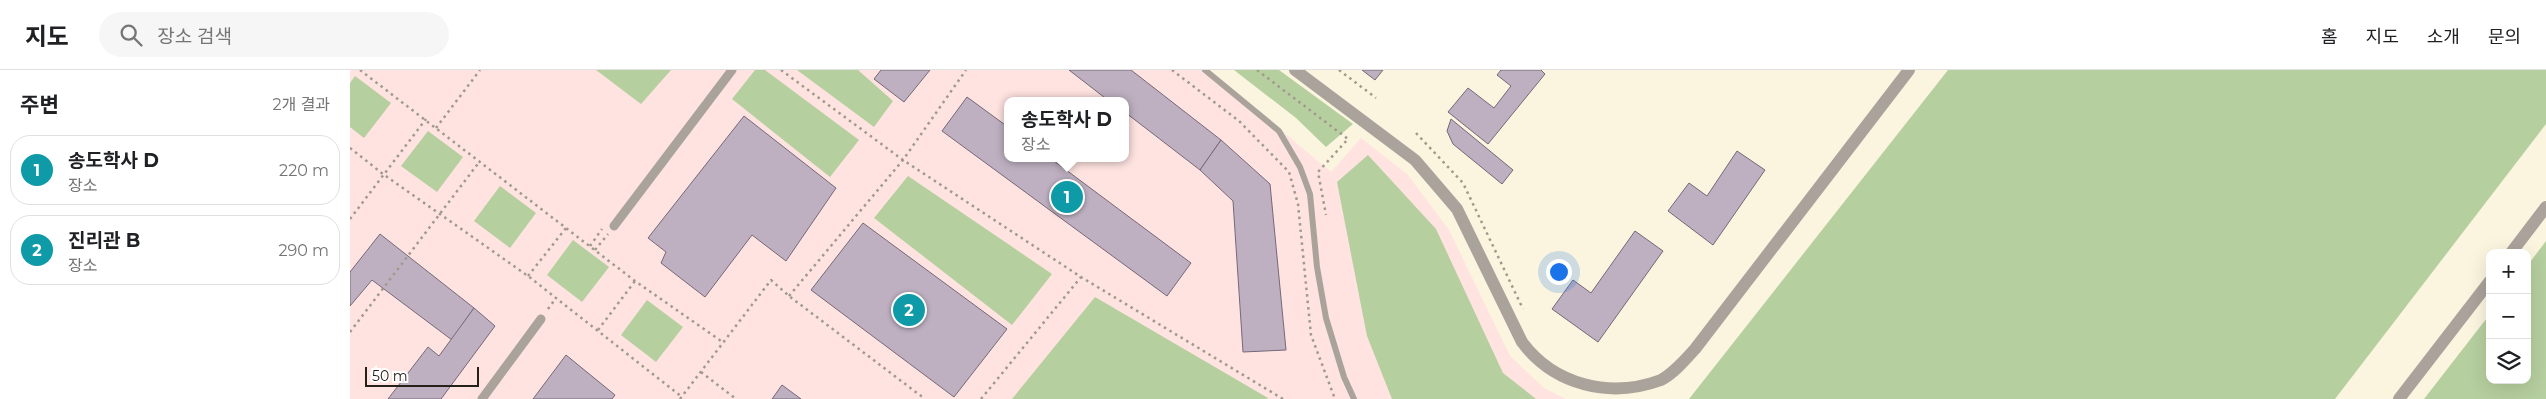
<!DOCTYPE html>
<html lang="ko">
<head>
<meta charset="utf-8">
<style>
	:root { --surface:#fff; --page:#f6f6f6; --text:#202124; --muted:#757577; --line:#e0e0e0; --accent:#b45309 }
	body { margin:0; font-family:Montserrat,"Noto Sans KR",sans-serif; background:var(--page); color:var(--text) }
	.controls { position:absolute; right:15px; bottom:15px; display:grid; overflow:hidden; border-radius:10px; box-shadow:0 5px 20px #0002 }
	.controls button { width:45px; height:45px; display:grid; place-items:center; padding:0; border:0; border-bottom:1px solid var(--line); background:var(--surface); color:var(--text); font:25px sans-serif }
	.scale { position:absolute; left:15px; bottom:12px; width:114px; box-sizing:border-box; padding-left:5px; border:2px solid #24211a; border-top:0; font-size:14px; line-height:18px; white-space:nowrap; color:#24211a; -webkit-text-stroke:4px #fff; paint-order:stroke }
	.you { position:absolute; left:1208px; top:201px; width:18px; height:18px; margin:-12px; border:4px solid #fff; border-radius:50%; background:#1a73e8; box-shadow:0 0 0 8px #1a73e833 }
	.badge { display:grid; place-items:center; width:32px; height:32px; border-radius:50%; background:var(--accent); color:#fff; font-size:16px; font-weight:700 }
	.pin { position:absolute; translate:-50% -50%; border:2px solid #fff; box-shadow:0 1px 5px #0006 }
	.popup { position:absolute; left:654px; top:27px; width:125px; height:65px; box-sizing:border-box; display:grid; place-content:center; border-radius:10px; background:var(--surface); filter:drop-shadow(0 1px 4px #0005); font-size:16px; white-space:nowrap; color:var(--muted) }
	.popup b { font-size:19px; color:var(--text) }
	.popup::after { content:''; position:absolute; left:50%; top:100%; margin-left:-10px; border:10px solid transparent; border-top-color:var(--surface) }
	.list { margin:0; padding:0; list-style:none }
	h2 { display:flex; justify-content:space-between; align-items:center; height:65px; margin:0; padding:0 20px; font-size:21px }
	h2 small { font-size:16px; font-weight:400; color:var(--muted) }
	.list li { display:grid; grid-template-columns:32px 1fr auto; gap:15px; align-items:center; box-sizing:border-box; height:70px; margin:0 10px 10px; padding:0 10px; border:1px solid var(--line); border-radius:20px }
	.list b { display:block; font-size:19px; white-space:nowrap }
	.list p { margin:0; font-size:16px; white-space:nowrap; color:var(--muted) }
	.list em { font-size:16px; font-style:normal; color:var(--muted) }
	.icon { flex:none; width:28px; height:28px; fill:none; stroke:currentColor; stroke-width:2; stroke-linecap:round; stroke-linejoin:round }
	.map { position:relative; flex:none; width:2196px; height:329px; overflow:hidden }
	header { display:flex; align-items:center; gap:30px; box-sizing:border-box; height:70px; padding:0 25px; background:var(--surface); border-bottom:1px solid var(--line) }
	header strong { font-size:24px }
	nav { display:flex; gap:28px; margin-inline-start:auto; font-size:18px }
	.search { width:350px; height:45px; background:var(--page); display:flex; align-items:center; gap:12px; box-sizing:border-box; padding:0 18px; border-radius:28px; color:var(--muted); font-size:19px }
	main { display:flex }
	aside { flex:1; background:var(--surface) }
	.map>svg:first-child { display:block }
	.education { fill:#fee3e0; fill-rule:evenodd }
	.green { fill:#b6cf9f }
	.building { fill:#beb0c1; stroke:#756878 }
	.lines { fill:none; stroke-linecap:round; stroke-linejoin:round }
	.path { stroke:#9f9a8b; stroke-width:2.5; stroke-dasharray:2.5 4; stroke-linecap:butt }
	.service { stroke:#aaa39c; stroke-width:6 }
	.pedestrian { stroke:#aaa39c; stroke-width:9 }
	.minor { stroke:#aaa39c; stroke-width:12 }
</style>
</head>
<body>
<header>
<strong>지도</strong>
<div class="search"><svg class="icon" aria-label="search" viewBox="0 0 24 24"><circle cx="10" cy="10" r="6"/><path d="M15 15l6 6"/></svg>장소 검색</div>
<nav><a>홈</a><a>지도</a><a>소개</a><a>문의</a></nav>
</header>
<main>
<aside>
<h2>주변<small>2개 결과</small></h2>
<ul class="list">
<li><span class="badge" style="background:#0f9aa8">1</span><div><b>송도학사 D</b><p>장소</p></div><em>220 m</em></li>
<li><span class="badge" style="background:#0f9aa8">2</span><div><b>진리관 B</b><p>장소</p></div><em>290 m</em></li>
</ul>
</aside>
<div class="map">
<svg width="2196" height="329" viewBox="0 0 2196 329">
	<rect width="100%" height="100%" fill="#fbf4df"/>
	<path class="education" d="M0,0H859L981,102L1011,68L1057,104L1099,160L1160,286L1194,318L1216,329H0ZM658,31H776V88H658Z"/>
	<g class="green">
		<polygon points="246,0 321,0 291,34"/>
		<polygon points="405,0 415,0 509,70 480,107 382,29"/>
		<polygon points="447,0 508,0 543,31 524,57"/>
		<polygon points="884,0 929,0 1003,54 976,77 946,48"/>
		<polygon points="1598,0 2196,0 2196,54 1985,329 1339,329"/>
		<polygon points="5,6 41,33 14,68 0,57 0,13"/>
		<polygon points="78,61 113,87 87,122 51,96"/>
		<polygon points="1018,85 1086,159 1153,303 1186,329 1042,329 1017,266 987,112"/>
		<polygon points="558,106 702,204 662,255 524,148"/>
		<polygon points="150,116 186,143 160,178 124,151"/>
		<polygon points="223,170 259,197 232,232 197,205"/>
		<polygon points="2196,171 2196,329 2074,329 2140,244 2140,310 2177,310 2177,196"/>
		<polygon points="745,227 918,328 917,329 662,329"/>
		<polygon points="297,230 333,257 306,292 271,265"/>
	</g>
	<g class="building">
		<polygon points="531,0 580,0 554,32 524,9"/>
		<polygon points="719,0 781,0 871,70 850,100 776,43 776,31 759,31"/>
		<polygon points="1012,0 1033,0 1025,10"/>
		<polygon points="1151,0 1191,0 1195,4 1138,74 1098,42 1118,18 1144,38 1161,16 1147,5"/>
		<polygon points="617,27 658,57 658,88 700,88 841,193 817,226 592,61"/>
		<polygon points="394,46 486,118 436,191 402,165 355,227 311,193 316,182 298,168"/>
		<polygon points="1101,49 1163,100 1152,114 1103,74 1097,61"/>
		<polygon points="871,70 920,114 936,280 893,282 883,131 850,100"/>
		<polygon points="1387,81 1415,100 1363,175 1318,141 1339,113 1357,126"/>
		<polygon points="513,153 657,259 604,327 461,220"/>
		<polygon points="1285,161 1313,181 1248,272 1202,239 1223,210 1241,223"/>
		<polygon points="30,164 124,238 102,270 22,210 0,236 0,202"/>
		<polygon points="124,238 145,256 91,329 38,329 78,277 89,286"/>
		<polygon points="216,285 265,325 262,329 183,329"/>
		<polygon points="432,315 451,329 422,329"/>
	</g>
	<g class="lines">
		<g class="path">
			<polyline points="10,0 285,211 374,273"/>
			<polyline points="431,0 553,90 731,207 933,329"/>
			<polyline points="822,0 889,51 939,102 948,134 961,265 985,329"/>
			<polyline points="907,0 998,69 968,102 976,145"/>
			<polyline points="989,0 1026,28"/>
			<polyline points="86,58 130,0"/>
			<polyline points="1066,63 1113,113 1173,239"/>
			<polyline points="0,78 33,104 178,206 332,327"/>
			<polyline points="0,149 76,49"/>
			<polyline points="240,176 252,159"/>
			<polyline points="245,180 258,164"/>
			<polyline points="178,206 216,158"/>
			<polyline points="439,226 553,90 616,0"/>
			<polyline points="198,239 206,228"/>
			<polyline points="248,260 285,211"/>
			<polyline points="0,262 130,91"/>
			<polyline points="351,302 386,329"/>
			<polyline points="330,329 421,210 439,226 575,329"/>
			<polyline points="631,329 731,207"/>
		</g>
		<polyline class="service" points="855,0 929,61 950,97 960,124 967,197 976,248 994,307 1004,329"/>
		<g class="pedestrian">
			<polyline points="264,156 382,0"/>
			<polyline points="132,329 191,249"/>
		</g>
		<g class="minor">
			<path d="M945,0L1065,90L1107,139L1172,272C1204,315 1260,329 1311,310C1324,303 1335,290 1345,279L1559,0"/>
			<polyline points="2161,183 2196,137"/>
			<polyline points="2049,329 2140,211"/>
		</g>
	</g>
</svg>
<div class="controls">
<button>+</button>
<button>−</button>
<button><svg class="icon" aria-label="layers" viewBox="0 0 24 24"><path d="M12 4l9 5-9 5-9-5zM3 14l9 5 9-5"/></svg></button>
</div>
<div class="scale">50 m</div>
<div class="you"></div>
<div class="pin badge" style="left:717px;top:127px;background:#0f9aa8">1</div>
<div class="popup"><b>송도학사 D</b>장소</div>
<div class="pin badge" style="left:559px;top:240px;background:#0f9aa8">2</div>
</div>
</main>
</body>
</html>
